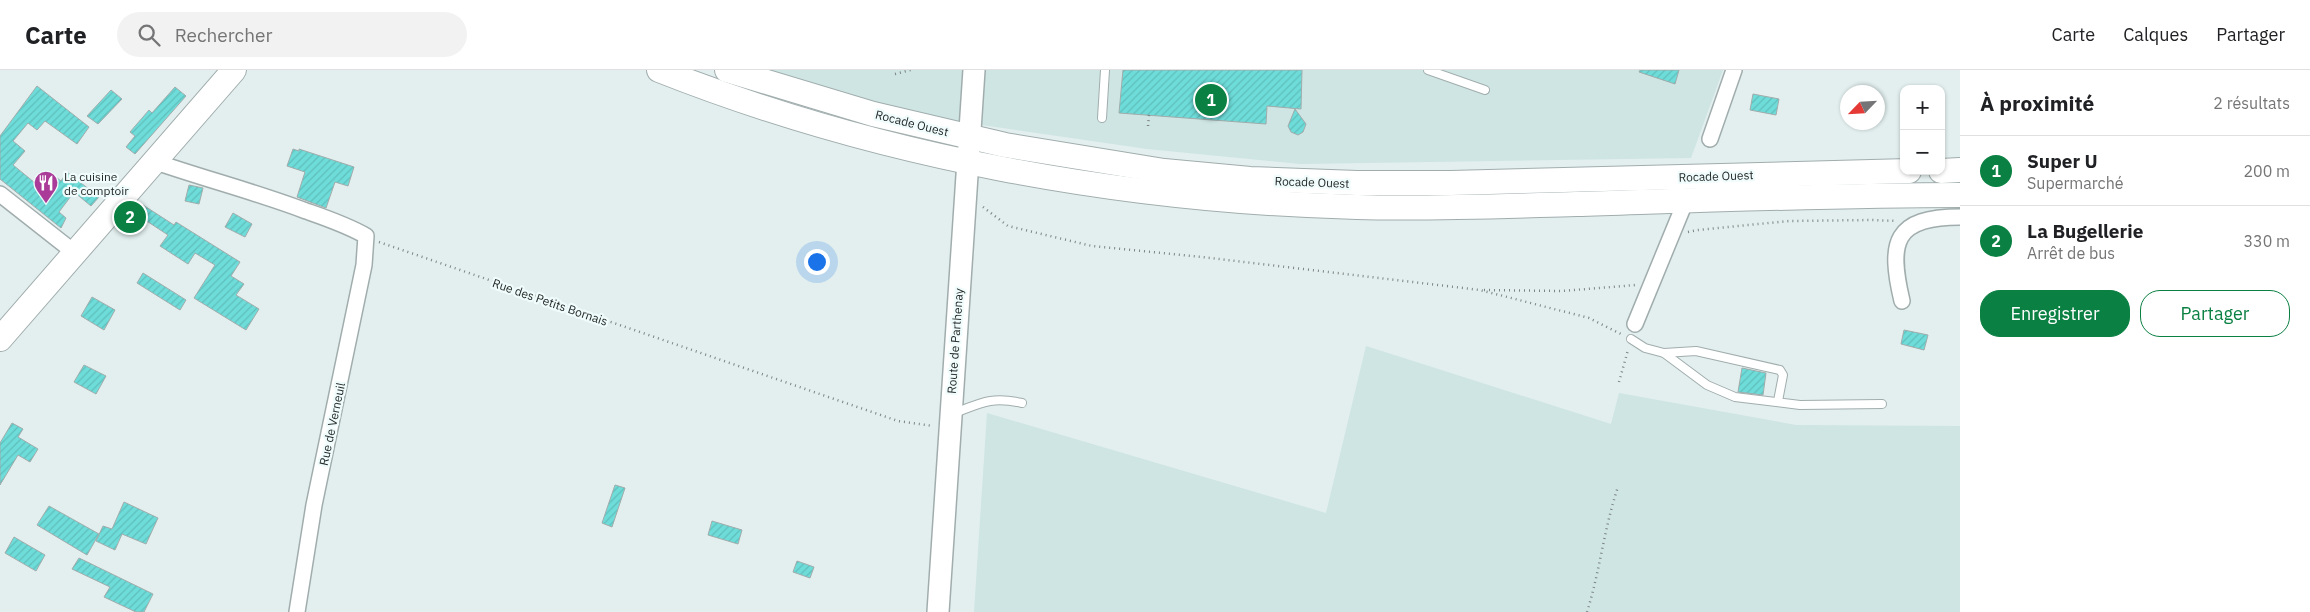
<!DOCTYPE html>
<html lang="fr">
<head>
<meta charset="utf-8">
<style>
	:root { --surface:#fff; --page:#f2f2f2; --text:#202124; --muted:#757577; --line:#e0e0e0; --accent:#0b8043 }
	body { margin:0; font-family:"IBM Plex Sans",sans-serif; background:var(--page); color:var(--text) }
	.controls { position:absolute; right:15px; top:15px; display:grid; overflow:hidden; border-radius:10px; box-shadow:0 1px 4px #0004 }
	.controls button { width:45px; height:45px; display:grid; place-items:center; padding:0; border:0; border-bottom:1px solid var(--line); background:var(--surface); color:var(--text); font:25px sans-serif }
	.compass { position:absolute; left:1840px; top:15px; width:45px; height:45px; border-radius:50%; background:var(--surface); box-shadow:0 1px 4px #0004; rotate:245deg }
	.you { position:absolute; left:816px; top:191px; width:18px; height:18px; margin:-12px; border:4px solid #fff; border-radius:50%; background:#1a73e8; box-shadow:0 0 0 8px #1a73e833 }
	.badge { display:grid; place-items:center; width:32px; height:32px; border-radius:50%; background:var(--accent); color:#fff; font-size:16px; font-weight:700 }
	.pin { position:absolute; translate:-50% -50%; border:2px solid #fff; box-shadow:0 1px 5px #0006 }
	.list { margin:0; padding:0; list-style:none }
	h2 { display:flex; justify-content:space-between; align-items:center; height:65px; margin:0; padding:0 20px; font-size:21px }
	h2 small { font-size:16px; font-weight:400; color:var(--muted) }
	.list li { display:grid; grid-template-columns:32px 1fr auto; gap:15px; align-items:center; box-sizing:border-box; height:70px; padding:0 20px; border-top:1px solid var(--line) }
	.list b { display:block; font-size:19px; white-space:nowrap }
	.list p { margin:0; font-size:16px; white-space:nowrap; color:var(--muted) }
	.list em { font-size:16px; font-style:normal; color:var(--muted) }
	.actions { display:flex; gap:10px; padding:15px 20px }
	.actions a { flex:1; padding:11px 0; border:1px solid var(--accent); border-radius:20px; text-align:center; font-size:18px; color:var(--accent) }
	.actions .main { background:var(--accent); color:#fff }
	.icon { flex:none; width:28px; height:28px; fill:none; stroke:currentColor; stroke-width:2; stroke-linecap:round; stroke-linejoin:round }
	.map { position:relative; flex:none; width:1960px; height:542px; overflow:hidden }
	header { display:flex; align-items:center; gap:30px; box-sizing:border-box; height:70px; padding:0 25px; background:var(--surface); border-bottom:1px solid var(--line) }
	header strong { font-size:24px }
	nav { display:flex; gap:28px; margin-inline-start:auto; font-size:18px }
	.search { width:350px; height:45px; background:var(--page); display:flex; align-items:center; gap:12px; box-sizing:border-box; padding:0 18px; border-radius:28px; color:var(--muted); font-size:19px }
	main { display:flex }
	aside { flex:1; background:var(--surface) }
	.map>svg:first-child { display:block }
	.built { fill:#cee5e3 }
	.building { fill:url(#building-hatch); stroke:#a0acab }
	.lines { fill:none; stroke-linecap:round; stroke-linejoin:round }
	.lane-casing { stroke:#a1adad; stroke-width:10 }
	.street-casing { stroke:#a1adad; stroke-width:18 }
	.secondary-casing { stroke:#a1adad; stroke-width:24 }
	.primary-casing { stroke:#a1adad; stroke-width:26 }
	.path { stroke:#7c8483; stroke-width:2.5; stroke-dasharray:1 4; stroke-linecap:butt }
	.lane { stroke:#fff; stroke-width:8 }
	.street { stroke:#fff; stroke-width:15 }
	.secondary { stroke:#fff; stroke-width:21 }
	.primary { stroke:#fff; stroke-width:24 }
	.labels { text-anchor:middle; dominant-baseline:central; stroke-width:4.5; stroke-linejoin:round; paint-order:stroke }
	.street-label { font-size:12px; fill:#1f2423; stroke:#effcfb }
	.poi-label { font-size:12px; fill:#1f2423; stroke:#effcfb; text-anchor:start }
</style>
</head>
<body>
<header>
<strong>Carte</strong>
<div class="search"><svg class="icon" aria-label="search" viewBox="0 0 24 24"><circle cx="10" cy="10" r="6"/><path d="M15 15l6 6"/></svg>Rechercher</div>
<nav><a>Carte</a><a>Calques</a><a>Partager</a></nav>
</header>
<main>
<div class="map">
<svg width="1960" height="542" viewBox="0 0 1960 542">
	<defs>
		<pattern id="building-hatch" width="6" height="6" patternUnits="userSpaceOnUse" patternTransform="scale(1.25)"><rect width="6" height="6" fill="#6eddda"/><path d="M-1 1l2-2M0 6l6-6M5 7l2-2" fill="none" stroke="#5fbebb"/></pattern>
	</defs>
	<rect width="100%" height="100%" fill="#e2efee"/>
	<g class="built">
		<polygon points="762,0 1723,0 1691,88 1300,94 1147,79 913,45"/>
		<polygon points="1366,276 1611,354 1619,323 1796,355 1960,356 1960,542 974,542 987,343 1326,443"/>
	</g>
	<g class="building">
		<polygon points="1123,0 1302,0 1301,39 1267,36 1266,54 1119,43"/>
		<polygon points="1640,0 1679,0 1675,14 1639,2"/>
		<polygon points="37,16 89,57 77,74 45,51 37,60 28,53 13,71 25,81 13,95 40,117 51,103 61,111 67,102 99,127 91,136 74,122 59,142 66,148 61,158 0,109 0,66"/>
		<polygon points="175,17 186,26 135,84 126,77 135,66 130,62 149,40 152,43"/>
		<polygon points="111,20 122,29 98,54 87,46"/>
		<polygon points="1753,24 1779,29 1776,45 1750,40"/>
		<polygon points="1295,39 1306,54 1303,62 1298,65 1291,62 1288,56"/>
		<polygon points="293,79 299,81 299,79 354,97 348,116 335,112 326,138 297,127 305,102 287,96"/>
		<polygon points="189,115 203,118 199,134 185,131"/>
		<polygon points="143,135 174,155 176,152 240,192 231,206 244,214 236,225 259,239 246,260 194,228 215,195 195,183 188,194 160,176 168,165 136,144"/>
		<polygon points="233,143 252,154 245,167 225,157"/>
		<polygon points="143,203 186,230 180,240 137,213"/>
		<polygon points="92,227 115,240 104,260 81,246"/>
		<polygon points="1904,260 1928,265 1924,280 1901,274"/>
		<polygon points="84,295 106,306 96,324 74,312"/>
		<polygon points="1742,298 1766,303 1763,325 1738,322"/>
		<polygon points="12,353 23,359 18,367 38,379 30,392 18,385 0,415 0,373"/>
		<polygon points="615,415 625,418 612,457 602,453"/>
		<polygon points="124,432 158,448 146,474 122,464 115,480 96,471 103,456 112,459"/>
		<polygon points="49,436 99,464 87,485 37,455"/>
		<polygon points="712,451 742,460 738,474 708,465"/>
		<polygon points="14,467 45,485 36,501 5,483"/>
		<polygon points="79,488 153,524 144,542 136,542 104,527 110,517 72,499"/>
		<polygon points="797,491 814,497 810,508 793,502"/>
	</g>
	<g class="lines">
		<defs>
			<g id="lane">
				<polyline points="1428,0 1485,20"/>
				<polyline points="1102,48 1105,0"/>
				<polyline points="1631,269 1645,278 1664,283 1707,315 1735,327 1800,335 1882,334"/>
				<polyline points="1664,283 1696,281 1780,300 1783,305 1778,331"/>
				<path d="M952,344C981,333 991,326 1022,333"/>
			</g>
			<g id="street">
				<polyline points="1710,69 1734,0"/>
				<path d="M156,92C205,109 256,122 306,141C326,148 347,155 366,166L364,195L314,435L297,542"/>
				<polyline points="0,124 75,183"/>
				<path d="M1902,231C1888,172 1894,147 1960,147"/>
				<polyline points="1635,254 1686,130"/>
			</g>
			<polyline id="secondary" points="938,542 974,0"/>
			<g id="primary">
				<path d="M659,0C879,87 1121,131 1357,137C1430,139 1503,136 1576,134C1704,130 1832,125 1960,125"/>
				<polyline points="727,0 873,44 1005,75 1164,101 1250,109 1357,113 1451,113 1909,101"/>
				<polyline points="1941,101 1960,100"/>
				<polyline points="0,269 234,0"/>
			</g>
		</defs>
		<use href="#lane" class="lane-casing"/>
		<use href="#street" class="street-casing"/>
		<use href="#secondary" class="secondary-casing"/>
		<use href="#primary" class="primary-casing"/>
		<g class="path">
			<polyline points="895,4 911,0"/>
			<polyline points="1148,56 1149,45"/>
			<polyline points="983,137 1008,156 1092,176 1202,187 1480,220 1589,248 1623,265"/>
			<polyline points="1688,162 1698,160 1789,151 1873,150 1897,151"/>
			<polyline points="379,172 898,351 933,356"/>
			<polyline points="1484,220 1562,221 1636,215"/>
			<polyline points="1619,312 1628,280"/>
			<path d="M1587,542C1600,501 1604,458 1618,417"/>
		</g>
		<use href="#lane" class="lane"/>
		<use href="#street" class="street"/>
		<use href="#secondary" class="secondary"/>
		<use href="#primary" class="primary"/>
	</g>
	<defs>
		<symbol id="restaurant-pin" viewBox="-11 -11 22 30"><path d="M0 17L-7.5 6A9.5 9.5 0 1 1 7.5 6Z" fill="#ab3b99" stroke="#effcfb"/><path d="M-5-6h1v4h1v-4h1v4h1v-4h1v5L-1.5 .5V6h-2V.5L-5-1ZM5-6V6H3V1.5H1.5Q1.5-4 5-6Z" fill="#fff"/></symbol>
	</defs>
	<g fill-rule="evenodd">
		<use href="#restaurant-pin" x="32" y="99" width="28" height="38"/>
	</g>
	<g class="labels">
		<g class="street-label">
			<text transform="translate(912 53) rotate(14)">Rocade Ouest</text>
			<text transform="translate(1716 106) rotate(-2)">Rocade Ouest</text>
			<text transform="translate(1312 112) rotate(2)">Rocade Ouest</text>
			<text transform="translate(550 232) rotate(19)">Rue des Petits Bornais</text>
			<text transform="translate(955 271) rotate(-86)">Route de Parthenay</text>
			<text transform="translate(332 354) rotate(-78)">Rue de Verneuil</text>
		</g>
		<g class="poi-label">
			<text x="64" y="106">La cuisine<tspan x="64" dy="14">de comptoir</tspan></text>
		</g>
	</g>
</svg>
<div class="controls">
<button>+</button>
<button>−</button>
</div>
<svg class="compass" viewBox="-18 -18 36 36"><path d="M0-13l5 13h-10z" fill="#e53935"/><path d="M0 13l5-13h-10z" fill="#757577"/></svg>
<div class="you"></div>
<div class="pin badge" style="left:1211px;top:30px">1</div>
<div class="pin badge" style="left:130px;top:147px">2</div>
</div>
<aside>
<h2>À proximité<small>2 résultats</small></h2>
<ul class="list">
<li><span class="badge">1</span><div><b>Super U</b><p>Supermarché</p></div><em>200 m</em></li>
<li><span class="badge">2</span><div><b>La Bugellerie</b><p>Arrêt de bus</p></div><em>330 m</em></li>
</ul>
<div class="actions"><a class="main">Enregistrer</a><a>Partager</a></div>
</aside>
</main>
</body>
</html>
